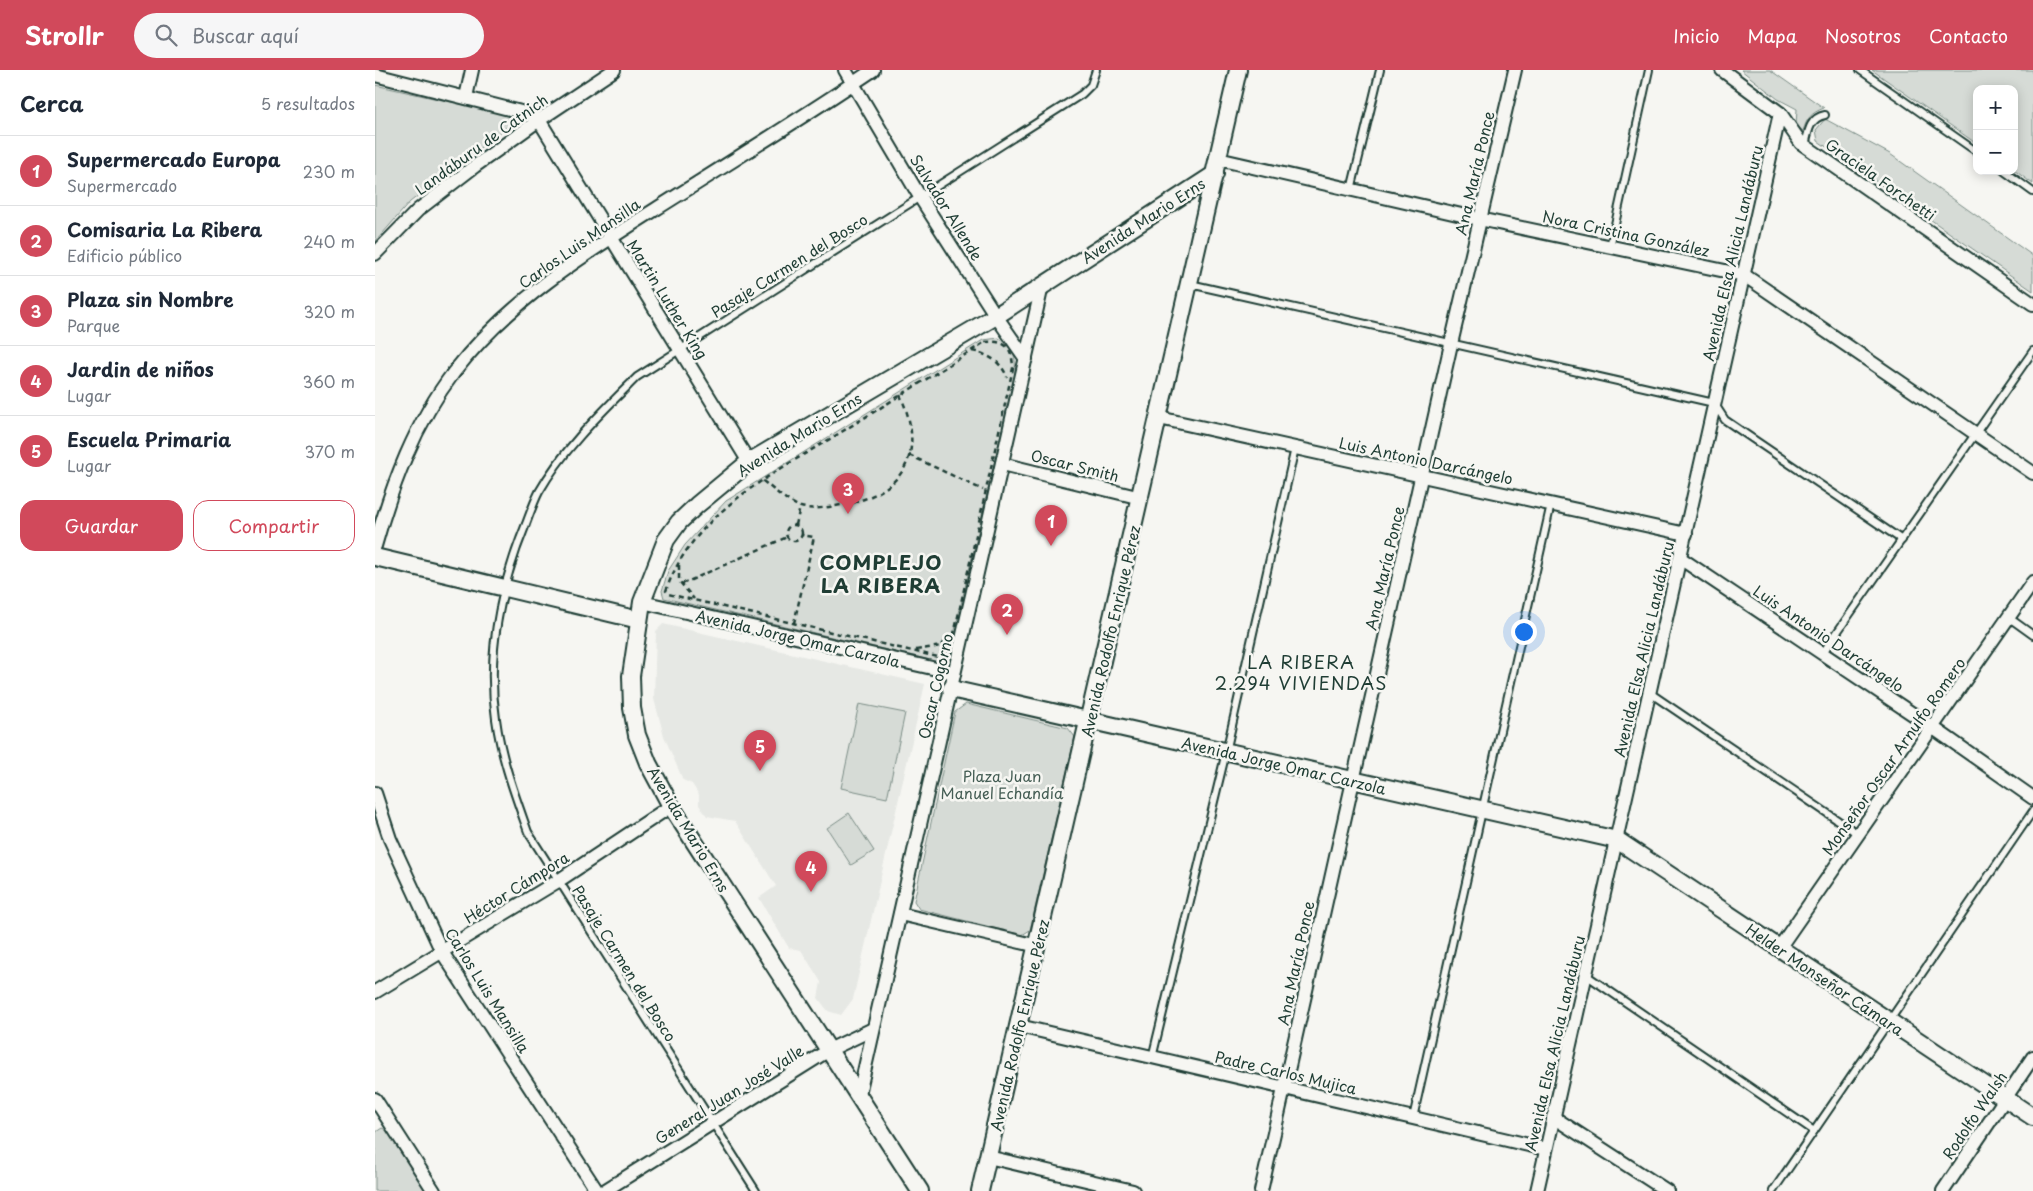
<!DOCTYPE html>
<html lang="es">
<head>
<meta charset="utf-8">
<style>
	:root { --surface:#fff; --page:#f6f6f7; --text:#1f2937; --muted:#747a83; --line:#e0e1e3; --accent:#d1495b }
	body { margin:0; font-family:"Playpen Sans",sans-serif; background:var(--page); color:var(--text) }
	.controls { position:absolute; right:15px; top:15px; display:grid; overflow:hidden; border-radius:10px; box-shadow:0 2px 12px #0003 }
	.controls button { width:45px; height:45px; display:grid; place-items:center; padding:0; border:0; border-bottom:1px solid var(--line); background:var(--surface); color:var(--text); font:25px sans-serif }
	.you { position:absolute; left:1148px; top:561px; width:18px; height:18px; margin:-12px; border:4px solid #fff; border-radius:50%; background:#1a73e8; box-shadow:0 0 0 8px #1a73e833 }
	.badge { display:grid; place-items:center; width:32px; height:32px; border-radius:50%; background:var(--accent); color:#fff; font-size:16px; font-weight:700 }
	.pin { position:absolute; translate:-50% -41px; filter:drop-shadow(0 1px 2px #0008) }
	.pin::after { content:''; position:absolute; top:26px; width:18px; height:15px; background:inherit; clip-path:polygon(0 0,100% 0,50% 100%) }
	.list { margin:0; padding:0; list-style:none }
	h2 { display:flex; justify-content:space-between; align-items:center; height:65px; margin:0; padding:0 20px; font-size:21px }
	h2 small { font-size:16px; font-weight:400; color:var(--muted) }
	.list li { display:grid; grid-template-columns:32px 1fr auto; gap:15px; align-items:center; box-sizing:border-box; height:70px; padding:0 20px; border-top:1px solid var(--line) }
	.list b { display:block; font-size:19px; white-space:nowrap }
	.list p { margin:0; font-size:16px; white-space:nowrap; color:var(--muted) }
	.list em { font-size:16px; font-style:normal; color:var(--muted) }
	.actions { display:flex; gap:10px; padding:15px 20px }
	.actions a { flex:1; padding:11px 0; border:1px solid var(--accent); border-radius:15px; text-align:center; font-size:18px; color:var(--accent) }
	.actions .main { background:var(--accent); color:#fff }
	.icon { flex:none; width:28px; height:28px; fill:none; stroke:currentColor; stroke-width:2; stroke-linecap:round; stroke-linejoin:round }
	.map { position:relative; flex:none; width:1658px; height:1121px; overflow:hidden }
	header { display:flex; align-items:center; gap:30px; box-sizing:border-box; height:70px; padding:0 25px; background:var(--accent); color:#fff }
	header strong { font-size:24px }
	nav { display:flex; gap:28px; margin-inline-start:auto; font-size:18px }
	.search { width:350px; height:45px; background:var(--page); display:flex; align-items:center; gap:12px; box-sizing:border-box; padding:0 18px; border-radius:28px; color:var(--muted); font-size:19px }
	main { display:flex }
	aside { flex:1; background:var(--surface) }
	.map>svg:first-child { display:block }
	.built { fill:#e6e8e4 }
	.green { fill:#d6dbd6; stroke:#7a8c85 }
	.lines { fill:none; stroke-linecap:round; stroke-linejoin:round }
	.service-casing { stroke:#1f3d34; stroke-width:10 }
	.minor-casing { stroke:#1f3d34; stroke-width:16 }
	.tertiary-casing { stroke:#1f3d34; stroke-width:20 }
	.path { stroke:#1f3d34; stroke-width:2.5; stroke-dasharray:5 4; stroke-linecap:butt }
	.service { stroke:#f6f6f2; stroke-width:6 }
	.minor { stroke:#f6f6f2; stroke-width:12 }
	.tertiary { stroke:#f6f6f2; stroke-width:16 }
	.labels { text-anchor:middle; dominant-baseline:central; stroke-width:5; stroke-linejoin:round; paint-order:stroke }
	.street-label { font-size:15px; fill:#1f3d34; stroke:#f6f6f2 }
	.park-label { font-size:15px; fill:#445d54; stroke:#f6f6f2 }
	.quarter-label { font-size:18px; letter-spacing:1px; fill:#1f3d34; stroke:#f6f6f2 }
	.district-label { font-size:20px; font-weight:bold; letter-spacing:1px; fill:#1f3d34; stroke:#f6f6f2 }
</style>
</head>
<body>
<header>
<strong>Strollr</strong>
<div class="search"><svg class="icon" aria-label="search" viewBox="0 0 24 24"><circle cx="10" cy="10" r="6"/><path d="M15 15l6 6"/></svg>Buscar aquí</div>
<nav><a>Inicio</a><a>Mapa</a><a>Nosotros</a><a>Contacto</a></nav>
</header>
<main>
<aside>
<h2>Cerca<small>5 resultados</small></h2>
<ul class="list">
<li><span class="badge">1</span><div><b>Supermercado Europa</b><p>Supermercado</p></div><em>230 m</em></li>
<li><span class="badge">2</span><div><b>Comisaria La Ribera</b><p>Edificio público</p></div><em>240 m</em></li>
<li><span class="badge">3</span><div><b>Plaza sin Nombre</b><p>Parque</p></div><em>320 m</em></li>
<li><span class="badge">4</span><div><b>Jardin de niños</b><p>Lugar</p></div><em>360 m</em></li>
<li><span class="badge">5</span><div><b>Escuela Primaria</b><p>Lugar</p></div><em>370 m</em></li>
</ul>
<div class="actions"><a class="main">Guardar</a><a>Compartir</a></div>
</aside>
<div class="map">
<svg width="1658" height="1121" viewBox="0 0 1658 1121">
	<rect width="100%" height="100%" fill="#f6f6f2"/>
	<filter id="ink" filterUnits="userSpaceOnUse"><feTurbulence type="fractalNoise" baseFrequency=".02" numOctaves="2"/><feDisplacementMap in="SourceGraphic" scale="10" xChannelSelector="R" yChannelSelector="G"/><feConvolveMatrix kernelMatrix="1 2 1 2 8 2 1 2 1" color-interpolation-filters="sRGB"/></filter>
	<g filter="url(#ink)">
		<polygon class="built" points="288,554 550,614 478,929 466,945 453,941 443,928 446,912 426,880 414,878 384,828 401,816 360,751 332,746 324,735 324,725 317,714 308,710 298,687 289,666 279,629 281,561"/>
		<g class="green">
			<path d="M1366,0H1395L1449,38C1436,43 1432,48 1428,61L1421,55L1422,39L1403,29Z"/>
			<polygon points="1497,0 1658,0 1658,114 1639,100 1639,19 1602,19 1602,74"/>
			<polygon points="0,15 139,46 141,50 35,132 0,172"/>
			<polygon points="1450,49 1515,84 1658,186 1658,221 1443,71 1441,60"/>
			<path d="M624,268C640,279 641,286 640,304L580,560C579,568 580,596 570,596C564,597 556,592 551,589L289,528L287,521L293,501L310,475L351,431L608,270Z"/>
			<polygon points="484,634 530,643 512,728 466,718"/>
			<polygon points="591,634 693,658 700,667 655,860 647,865 544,839 539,831 580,642"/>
			<polygon points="474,743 499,781 476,795 452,758"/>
			<polygon points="7,1058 13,1061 51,1121 0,1121 0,1065 1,1062"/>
		</g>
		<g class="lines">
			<defs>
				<g id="service">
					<polyline points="1485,0 1602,82"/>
					<path d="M1430,76C1433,63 1434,48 1450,45"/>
					<polyline points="1629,101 1658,122"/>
					<polyline points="976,120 1005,0"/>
					<polyline points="1235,177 1274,0"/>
					<polyline points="815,214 1339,333 1350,350 1527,470"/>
					<polyline points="1633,547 1658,565"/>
					<polyline points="1447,584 1658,281"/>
					<polyline points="1275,623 1483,764"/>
					<polyline points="1211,905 1439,1061"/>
					<polyline points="777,988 851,682 920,378"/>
					<polyline points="1038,1048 1176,434"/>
					<path d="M381,1121L153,762C140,725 126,688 121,649C111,583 126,515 151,454C155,443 159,432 164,422C189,378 226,343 262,307L707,24L716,15L721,0"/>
					<polyline points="1398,1121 1658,741"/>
				</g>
				<g id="minor">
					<polyline points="470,0 545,127 621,246 651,289"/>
					<polyline points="1347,0 1405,43 1426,73 1658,234"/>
					<polyline points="0,5 154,44 164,50 374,392"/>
					<polyline points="91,27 97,0"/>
					<polyline points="843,89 1104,149 1369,205 1658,403"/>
					<polyline points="0,184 43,140 100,96 164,50 239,0"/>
					<polyline points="784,348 1311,464"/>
					<polyline points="627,394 766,428"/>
					<path d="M0,476C17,415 40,353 79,302C133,232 208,185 281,139C354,93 427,48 498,0"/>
					<polyline points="1305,488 1557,657 1658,728"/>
					<polyline points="267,532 579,603"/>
					<polyline points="0,723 15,769 67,882 222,1121"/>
					<polyline points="525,844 663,876"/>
					<polyline points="1404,878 1658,512"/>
					<polyline points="0,922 183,811 296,736"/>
					<polyline points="644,956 1171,1079"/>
					<polyline points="484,1024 667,216"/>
					<polyline points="0,1029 59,1121"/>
					<polyline points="1178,1047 1292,1121"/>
					<polyline points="613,1087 758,1121"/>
					<polyline points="229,1121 454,980 498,959"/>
					<polyline points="886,1121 1076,274 1140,0"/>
					<polyline points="1162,1121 1405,43"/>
					<polyline points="1568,1121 1658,987"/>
				</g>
				<g id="tertiary">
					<polyline points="0,487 264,550"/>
					<polyline points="576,619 1242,770 1658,1047"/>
					<polyline points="545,1121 296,736 273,693 262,665 257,638 256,606 267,532 291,470 304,452 322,435 374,392 621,246 840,104"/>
					<polyline points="605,1121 863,0"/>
				</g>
			</defs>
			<use href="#service" class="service-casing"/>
			<use href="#minor" class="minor-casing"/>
			<use href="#tertiary" class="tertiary-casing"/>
			<g class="path">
				<path d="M610,272C631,270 637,277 638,298L580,560L571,585L568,588L563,587L293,524L291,521C318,441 402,402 468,361C515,332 563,302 610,272Z"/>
				<path d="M597,281C612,284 626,291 632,307"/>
				<polyline points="534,385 608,420"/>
				<path d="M388,411C399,420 412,432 426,437C439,441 458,436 472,434C532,420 551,381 525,325"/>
				<circle cx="419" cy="463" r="8"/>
				<polyline points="421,455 425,437"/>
				<polyline points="304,495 304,511 319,529"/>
				<polyline points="307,514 412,467"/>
				<polyline points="419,553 439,467 427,465"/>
				<polyline points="541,580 566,576 574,567"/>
			</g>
			<use href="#service" class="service"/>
			<use href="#minor" class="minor"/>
			<use href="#tertiary" class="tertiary"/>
		</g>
	</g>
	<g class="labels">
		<g class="street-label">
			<text transform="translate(106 74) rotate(-36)">Landáburu de Catnich</text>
			<text transform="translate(1099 103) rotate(-77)">Ana María Ponce</text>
			<text transform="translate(1506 109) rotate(35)">Graciela Forchetti</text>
			<text transform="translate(572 137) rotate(58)">Salvador Allende</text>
			<text transform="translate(768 150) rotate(-33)">Avenida Mario Erns</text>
			<text transform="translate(1251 163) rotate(12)">Nora Cristina González</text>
			<text transform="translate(204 173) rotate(-35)">Carlos Luis Mansilla</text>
			<text transform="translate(1357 183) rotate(-77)">Avenida Elsa Alicia Landáburu</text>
			<text transform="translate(414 195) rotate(-32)">Pasaje Carmen del Bosco</text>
			<text transform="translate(293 229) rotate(58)">Martin Luther King</text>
			<text transform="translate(424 364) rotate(-32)">Avenida Mario Erns</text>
			<text transform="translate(1051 390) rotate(12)">Luis Antonio Darcángelo</text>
			<text transform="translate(700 395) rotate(14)">Oscar Smith</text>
			<text transform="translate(1009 498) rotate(-77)">Ana María Ponce</text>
			<text transform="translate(735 561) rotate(-77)">Avenida Rodolfo Enrique Pérez</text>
			<text transform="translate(423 568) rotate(13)">Avenida Jorge Omar Carzola</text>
			<text transform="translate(1454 568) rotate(34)">Luis Antonio Darcángelo</text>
			<text transform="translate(1268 579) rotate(-77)">Avenida Elsa Alicia Landáburu</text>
			<text transform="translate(560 616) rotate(-77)">Oscar Cogorno</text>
			<text transform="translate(1518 686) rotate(-55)">Monseñor Oscar Arnulfo Romero</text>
			<text transform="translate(909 695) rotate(13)">Avenida Jorge Omar Carzola</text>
			<text transform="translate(314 759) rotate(59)">Avenida Mario Erns</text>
			<text transform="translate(141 817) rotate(-32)">Héctor Cámpora</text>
			<text transform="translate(250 893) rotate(58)">Pasaje Carmen del Bosco</text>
			<text transform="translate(920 893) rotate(-78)">Ana María Ponce</text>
			<text transform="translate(1450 909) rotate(34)">Helder Monseñor Cámara</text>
			<text transform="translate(113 920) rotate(58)">Carlos Luis Mansilla</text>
			<text transform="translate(644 955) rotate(-77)">Avenida Rodolfo Enrique Pérez</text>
			<text transform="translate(1179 973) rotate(-77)">Avenida Elsa Alicia Landáburu</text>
			<text transform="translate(911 1002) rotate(13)">Padre Carlos Mujica</text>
			<text transform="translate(354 1024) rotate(-32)">General Juan José Valle</text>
			<text transform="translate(1599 1045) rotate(-56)">Rodolfo Walsh</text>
		</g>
		<g class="park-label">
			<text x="627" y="705">Plaza Juan<tspan x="627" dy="17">Manuel Echandía</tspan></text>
		</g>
		<g class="quarter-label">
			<text x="926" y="591">LA RIBERA<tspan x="926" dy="21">2.294 VIVIENDAS</tspan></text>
		</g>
		<g class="district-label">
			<text x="506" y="492">COMPLEJO<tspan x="506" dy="23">LA RIBERA</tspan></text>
		</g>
	</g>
</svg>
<div class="controls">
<button>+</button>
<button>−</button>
</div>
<div class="you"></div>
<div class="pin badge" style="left:676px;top:476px">1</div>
<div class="pin badge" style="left:632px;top:565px">2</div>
<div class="pin badge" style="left:473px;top:444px">3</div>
<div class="pin badge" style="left:436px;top:822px">4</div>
<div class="pin badge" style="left:385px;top:701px">5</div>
</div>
</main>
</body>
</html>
